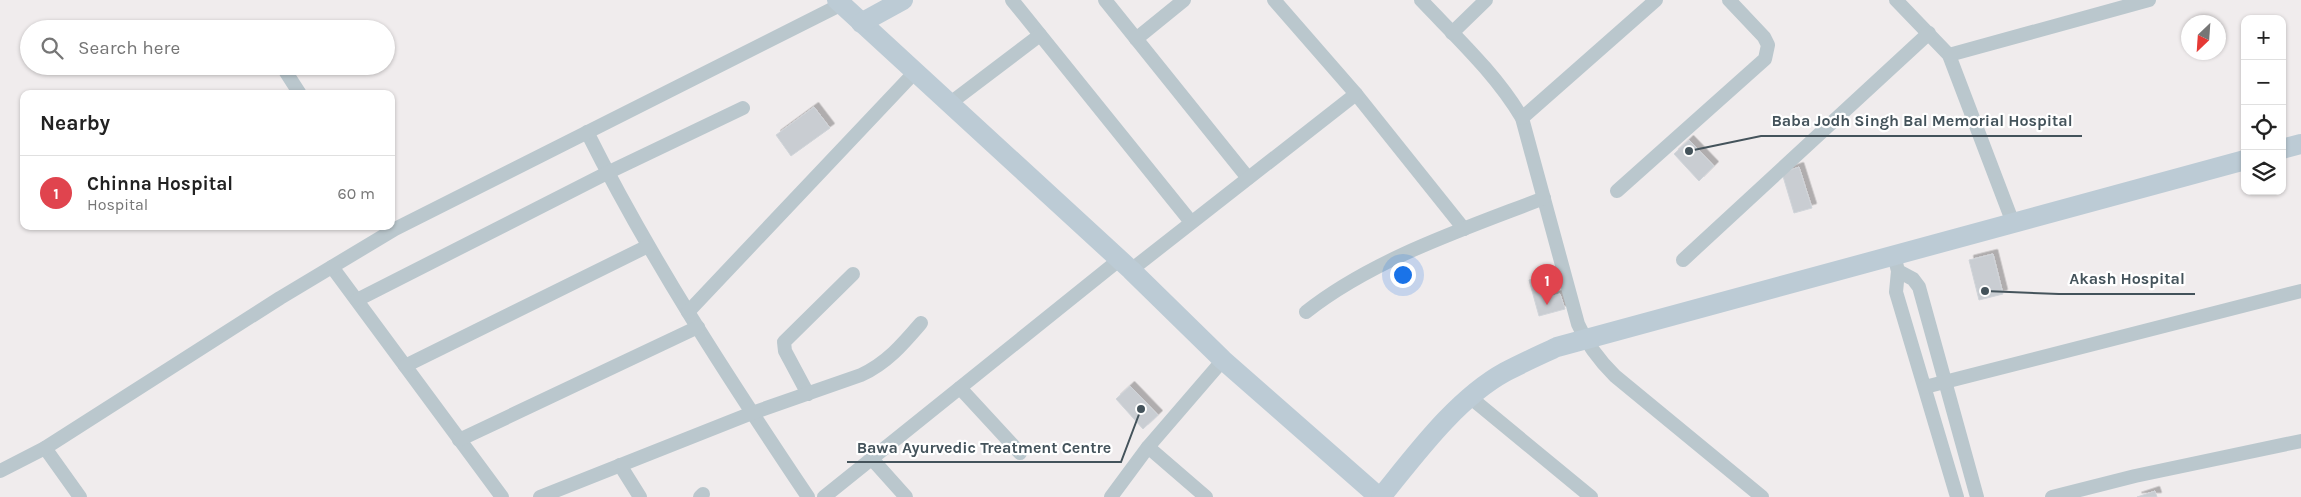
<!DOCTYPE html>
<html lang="en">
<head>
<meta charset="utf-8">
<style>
	:root { --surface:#fff; --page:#f2f2f2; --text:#222; --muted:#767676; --line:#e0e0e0; --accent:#db2777 }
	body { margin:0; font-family:Karla,sans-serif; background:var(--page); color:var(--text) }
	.controls { position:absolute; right:15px; top:15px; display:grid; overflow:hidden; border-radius:10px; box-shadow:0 1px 4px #0004 }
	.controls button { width:45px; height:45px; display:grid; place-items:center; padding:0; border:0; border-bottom:1px solid var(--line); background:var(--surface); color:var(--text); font:25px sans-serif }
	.compass { position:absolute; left:2181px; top:15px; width:45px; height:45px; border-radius:50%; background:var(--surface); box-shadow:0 1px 4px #0004; rotate:205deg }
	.you { position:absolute; left:1402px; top:274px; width:18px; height:18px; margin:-12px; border:4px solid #fff; border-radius:50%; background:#1a73e8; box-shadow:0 0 0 8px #1a73e833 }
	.badge { display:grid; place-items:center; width:32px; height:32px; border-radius:50%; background:var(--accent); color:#fff; font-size:16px; font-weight:700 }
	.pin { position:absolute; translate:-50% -41px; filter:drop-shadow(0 1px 2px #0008) }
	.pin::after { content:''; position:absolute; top:26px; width:18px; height:15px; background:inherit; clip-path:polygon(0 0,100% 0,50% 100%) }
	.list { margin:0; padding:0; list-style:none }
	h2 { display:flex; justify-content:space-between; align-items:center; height:65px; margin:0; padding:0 20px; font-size:21px }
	h2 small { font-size:16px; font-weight:400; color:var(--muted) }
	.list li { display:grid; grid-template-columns:32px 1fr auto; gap:15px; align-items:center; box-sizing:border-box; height:75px; padding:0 20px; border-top:1px solid var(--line) }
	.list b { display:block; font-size:19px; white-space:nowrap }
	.list p { margin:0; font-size:16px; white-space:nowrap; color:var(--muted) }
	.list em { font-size:16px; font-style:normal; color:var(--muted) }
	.icon { flex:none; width:28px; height:28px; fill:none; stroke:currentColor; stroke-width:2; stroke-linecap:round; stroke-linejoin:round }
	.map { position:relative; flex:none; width:2301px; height:497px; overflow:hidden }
	.search { position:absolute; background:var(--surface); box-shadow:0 1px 4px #0004; left:20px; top:20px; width:375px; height:55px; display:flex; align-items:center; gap:12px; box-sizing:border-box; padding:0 18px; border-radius:28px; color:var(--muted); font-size:19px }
	.panel { position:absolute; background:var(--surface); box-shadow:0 1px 4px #0004; left:20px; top:90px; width:375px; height:140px; border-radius:10px }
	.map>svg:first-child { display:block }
	.building { fill:#c9cdd2; stroke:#d0d4d9; filter:url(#shadow) }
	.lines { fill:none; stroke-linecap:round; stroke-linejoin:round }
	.street { stroke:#bac7cd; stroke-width:14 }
	.secondary { stroke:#bccbd5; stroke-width:20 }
	.leader { fill:none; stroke:#44535b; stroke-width:2 }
	.callout-dot { fill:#44535b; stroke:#fff; stroke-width:2 }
	.callout-label { font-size:16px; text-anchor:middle; font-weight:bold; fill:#44535b; stroke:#fff; stroke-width:4.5; stroke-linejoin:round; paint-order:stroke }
</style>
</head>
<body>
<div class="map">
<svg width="2301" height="497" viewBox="0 0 2301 497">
	<defs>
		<filter id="shadow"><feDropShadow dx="4.5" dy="-4.5" stdDeviation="0" flood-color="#0004"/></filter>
	</defs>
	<rect width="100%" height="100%" fill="#f0eced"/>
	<g class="building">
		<polygon points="814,107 830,128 791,156 776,135"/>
		<polygon points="1689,140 1714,166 1699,181 1674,154"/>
		<polygon points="1799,167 1812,208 1794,213 1782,173"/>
		<polygon points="1993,254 2003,294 1979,300 1969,260"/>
		<polygon points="1541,276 1547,298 1560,294 1565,309 1539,316 1529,280"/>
		<polygon points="1130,386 1158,415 1143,429 1116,399"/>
		<polygon points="2155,491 2157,497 2137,497"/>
	</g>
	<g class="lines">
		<g class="street">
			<polyline points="1012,0 1191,222"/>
			<polyline points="1105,0 1248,178"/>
			<polyline points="1274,0 1356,94 1464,229"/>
			<path d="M1421,0C1457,38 1496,74 1522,118L1578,324C1587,345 1599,360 1615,376L1762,497"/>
			<polyline points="1896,0 1949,55 2013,223"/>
			<polyline points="1452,33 1486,0"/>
			<polyline points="1136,39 1184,0"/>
			<polyline points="1949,55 2149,0"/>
			<polyline points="282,66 300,94"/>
			<polyline points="949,104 1040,35"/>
			<polyline points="1522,118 1656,0"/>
			<path d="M587,132C651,260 729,379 808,497"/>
			<polyline points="1617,191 1765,59 1768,45 1764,37 1729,0"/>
			<polyline points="1894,255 1898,271 1896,292 1957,497"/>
			<polyline points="1683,260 1929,33"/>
			<polyline points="332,267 502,497"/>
			<polyline points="1131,270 1356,94"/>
			<polyline points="1898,271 1913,279 1919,287 1977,497"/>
			<polyline points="357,300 607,173 743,108"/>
			<polyline points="688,312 915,72"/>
			<path d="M1306,312C1373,259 1464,229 1544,198"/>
			<polyline points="405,366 648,246"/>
			<polyline points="1925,387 2301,291"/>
			<polyline points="960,388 1020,453"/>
			<polyline points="808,394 785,351 784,342 853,274"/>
			<polyline points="1471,398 1591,497"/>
			<polyline points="459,440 698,327"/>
			<polyline points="1148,447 1206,497"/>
			<polyline points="45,448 80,497"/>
			<polyline points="872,459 906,497"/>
			<polyline points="620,465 640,497"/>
			<polyline points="0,471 45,448 280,298 395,229 842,4"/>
			<path d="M540,497L752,413L861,375C887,363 903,344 921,323"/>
			<polyline points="700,497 703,494"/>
			<polyline points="824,497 1119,260"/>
			<polyline points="1111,497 1148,447 1223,360"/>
			<polyline points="2052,497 2135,476 2301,441"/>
		</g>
		<g class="secondary">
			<polyline points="837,0 1131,270 1223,360 1379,497"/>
			<polyline points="861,23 903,0"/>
			<polyline points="2282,149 2301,144"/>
			<path d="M1381,497C1416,454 1456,399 1505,372C1522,363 1540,355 1557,347L2245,160"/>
		</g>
	</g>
	<path class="leader" d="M1689 151L1761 136H2082M1985 291L2059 294H2195M1141 409L1121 462H847"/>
	<g class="callout-dot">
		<circle cx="1689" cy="151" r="5"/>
		<circle cx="1985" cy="291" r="5"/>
		<circle cx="1141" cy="409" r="5"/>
	</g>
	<g class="callout-label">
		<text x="1922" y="126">Baba Jodh Singh Bal Memorial Hospital</text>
		<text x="2127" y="284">Akash Hospital</text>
		<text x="984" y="453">Bawa Ayurvedic Treatment Centre</text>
	</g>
</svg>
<div class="controls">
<button>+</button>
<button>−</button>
<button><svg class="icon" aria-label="locate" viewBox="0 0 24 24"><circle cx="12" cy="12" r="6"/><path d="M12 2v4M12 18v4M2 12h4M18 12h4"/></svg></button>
<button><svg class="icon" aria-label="layers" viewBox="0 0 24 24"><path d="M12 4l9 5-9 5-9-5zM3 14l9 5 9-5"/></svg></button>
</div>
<svg class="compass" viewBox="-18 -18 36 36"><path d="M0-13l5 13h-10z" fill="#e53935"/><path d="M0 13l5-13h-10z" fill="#767676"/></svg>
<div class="you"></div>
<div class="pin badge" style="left:1547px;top:305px;background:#e0444e">1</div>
<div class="search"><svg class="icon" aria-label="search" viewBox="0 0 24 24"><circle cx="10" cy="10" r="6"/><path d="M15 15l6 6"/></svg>Search here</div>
<section class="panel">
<h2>Nearby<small></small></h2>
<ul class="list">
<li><span class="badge" style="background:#e0444e">1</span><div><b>Chinna Hospital</b><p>Hospital</p></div><em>60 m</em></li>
</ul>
</section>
</div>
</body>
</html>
